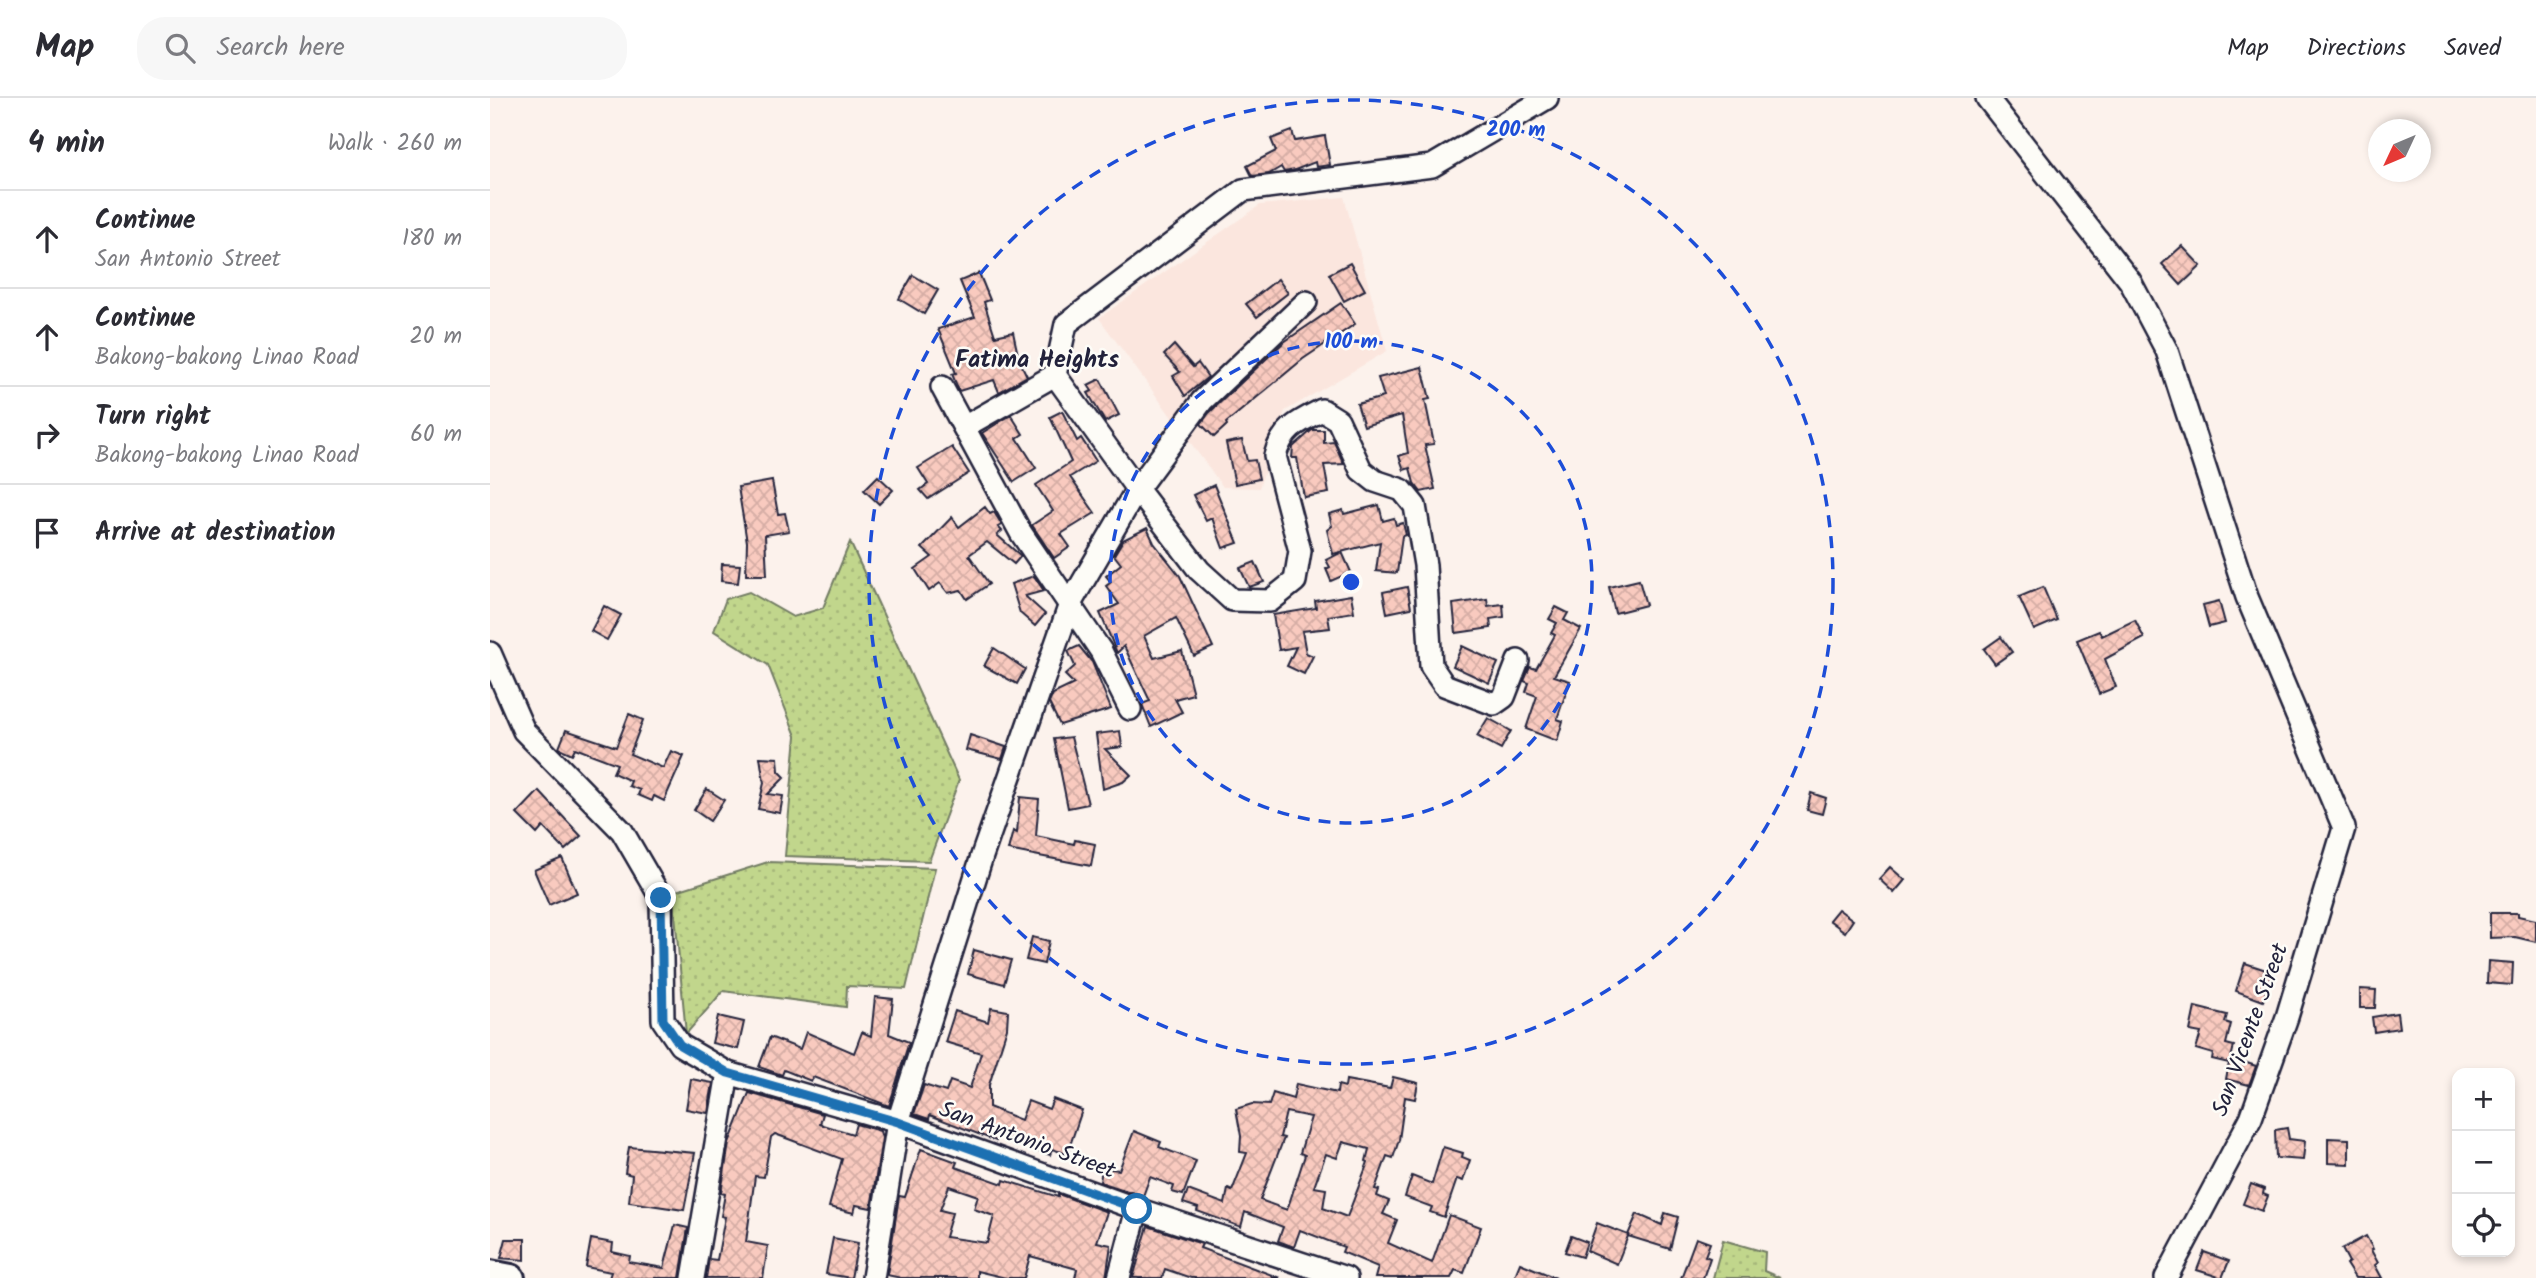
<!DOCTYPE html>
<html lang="en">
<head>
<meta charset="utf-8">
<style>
	:root { --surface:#fff; --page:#f7f7f7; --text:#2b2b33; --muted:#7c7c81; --line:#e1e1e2 }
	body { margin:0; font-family:Kalam,sans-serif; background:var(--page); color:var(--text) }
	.controls { position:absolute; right:21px; bottom:21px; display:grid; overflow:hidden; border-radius:14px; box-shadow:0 4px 10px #0003 }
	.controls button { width:63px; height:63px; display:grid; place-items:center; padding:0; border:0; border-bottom:2px solid var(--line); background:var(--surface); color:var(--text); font:35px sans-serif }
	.compass { position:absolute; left:1878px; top:21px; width:63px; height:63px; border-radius:50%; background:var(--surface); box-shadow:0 4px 10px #0003; rotate:226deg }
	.stop { position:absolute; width:21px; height:21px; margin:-16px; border:5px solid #1f6fb2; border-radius:50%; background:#fff }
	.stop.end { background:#1f6fb2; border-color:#fff; box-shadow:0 2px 7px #0008 }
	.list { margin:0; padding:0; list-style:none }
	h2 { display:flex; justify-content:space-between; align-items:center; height:91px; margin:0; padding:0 28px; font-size:30px }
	h2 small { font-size:23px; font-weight:400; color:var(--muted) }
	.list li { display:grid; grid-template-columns:46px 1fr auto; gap:21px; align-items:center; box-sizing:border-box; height:98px; padding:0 28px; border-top:2px solid var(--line) }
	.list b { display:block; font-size:26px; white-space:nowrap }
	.list p { margin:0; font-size:23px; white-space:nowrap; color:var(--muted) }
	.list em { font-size:23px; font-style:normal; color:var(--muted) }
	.icon { flex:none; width:38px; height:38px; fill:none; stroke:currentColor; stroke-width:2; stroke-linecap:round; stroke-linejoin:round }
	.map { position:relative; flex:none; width:2046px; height:1180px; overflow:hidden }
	header { display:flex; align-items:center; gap:42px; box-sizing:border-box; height:98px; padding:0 35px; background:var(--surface); border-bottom:2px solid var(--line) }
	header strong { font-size:33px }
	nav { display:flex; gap:38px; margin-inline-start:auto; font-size:24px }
	.search { width:490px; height:63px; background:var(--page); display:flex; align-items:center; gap:18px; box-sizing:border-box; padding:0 24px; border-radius:28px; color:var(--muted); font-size:26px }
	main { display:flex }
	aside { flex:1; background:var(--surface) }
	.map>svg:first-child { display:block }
	.built { fill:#fbe6de }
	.grass { fill:url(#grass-dots); stroke:#727c64; stroke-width:2 }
	.building { fill:url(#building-cross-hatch); stroke:#22223b; stroke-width:2; fill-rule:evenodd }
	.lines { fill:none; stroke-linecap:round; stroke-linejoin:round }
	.minor-casing { stroke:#22223b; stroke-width:26 }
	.major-casing { stroke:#22223b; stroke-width:32 }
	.minor { stroke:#fdfcf7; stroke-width:21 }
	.major { stroke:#fdfcf7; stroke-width:26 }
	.route { stroke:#1f6fb2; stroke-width:9 }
	.ring { fill:none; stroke:#1d4ed8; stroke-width:3.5; stroke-dasharray:12 9 }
	.labels { text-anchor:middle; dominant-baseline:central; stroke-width:5; stroke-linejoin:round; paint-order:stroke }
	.street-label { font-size:23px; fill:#22223b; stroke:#fdfcf7 }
	.neighbourhood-label { font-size:24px; font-weight:bold; fill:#22223b; stroke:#fdfcf7 }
	.centre { fill:#1d4ed8; stroke:#fdfcf7; stroke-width:3.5 }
	.ring-label { font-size:21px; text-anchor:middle; font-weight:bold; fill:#1d4ed8; stroke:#fdfcf7; stroke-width:5; stroke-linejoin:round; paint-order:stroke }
</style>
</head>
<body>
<header>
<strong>Map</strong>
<div class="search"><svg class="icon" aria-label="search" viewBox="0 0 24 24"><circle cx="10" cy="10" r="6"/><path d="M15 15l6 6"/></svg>Search here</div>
<nav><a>Map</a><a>Directions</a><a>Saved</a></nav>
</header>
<main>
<aside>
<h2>4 min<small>Walk · 260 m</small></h2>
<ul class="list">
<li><svg class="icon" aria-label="ahead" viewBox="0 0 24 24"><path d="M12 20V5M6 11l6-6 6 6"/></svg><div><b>Continue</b><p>San Antonio Street</p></div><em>180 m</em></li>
<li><svg class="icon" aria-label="ahead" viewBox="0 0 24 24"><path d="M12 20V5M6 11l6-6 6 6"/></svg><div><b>Continue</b><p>Bakong-bakong Linao Road</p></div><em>20 m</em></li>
<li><svg class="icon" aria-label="right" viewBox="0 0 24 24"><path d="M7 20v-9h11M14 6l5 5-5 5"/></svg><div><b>Turn right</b><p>Bakong-bakong Linao Road</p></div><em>60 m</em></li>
<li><svg class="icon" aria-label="arrive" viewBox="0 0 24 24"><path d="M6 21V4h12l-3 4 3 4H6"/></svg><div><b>Arrive at destination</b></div></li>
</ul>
</aside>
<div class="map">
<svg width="2046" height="1180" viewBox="0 0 2046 1180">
	<defs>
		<pattern id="grass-dots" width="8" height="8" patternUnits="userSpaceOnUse" patternTransform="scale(1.75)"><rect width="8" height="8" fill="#c1d68c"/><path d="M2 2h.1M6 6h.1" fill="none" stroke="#a6b77a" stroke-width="1.8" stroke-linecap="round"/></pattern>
		<pattern id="building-cross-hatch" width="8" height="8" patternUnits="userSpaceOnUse" patternTransform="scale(1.75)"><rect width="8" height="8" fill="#f9cabf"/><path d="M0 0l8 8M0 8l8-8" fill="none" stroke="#d5ada5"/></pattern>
	</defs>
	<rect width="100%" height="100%" fill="#fcf2ec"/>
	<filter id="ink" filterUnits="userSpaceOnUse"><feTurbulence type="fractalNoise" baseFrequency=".0143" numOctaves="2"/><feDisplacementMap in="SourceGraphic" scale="14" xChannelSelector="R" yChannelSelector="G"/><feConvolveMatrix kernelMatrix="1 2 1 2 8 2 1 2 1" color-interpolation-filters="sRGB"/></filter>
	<g filter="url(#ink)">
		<polygon class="built" points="854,99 897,253 795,313 769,390 733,389 609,220 770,107"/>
		<g class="grass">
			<polygon points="360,444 469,682 439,763 295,758 306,638 278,567 224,533 236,501 259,494 303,519 333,510"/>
			<polygon points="278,764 445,770 416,891 357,888 356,909 233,893 196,936 183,794"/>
			<polygon points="1233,1142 1275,1154 1274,1173 1290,1180 1223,1180"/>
		</g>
		<g class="building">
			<polygon points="802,33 805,43 835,38 840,67 826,69 825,64 805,72 794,74 791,69 779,76 762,78 757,68 786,53 781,41"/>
			<polygon points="1692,148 1711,168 1691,187 1672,166"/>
			<polygon points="860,165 875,192 854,203 839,176"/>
			<polygon points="489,175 500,202 494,204 505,238 523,234 529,262 537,278 509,294 504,282 469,293 462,276 466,275 448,231 485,219 470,183"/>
			<polygon points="423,177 448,192 434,216 409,201"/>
			<polygon points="788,181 798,195 767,219 756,206"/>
			<polygon points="851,205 865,226 813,261 736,325 737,327 724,339 711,326 719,315 794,244"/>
			<polygon points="684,247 703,269 708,265 718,279 695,298 683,278 690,274 674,257"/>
			<polygon points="932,269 940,301 935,302 944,346 935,347 945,391 931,394 924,385 920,370 914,372 909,358 918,355 912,317 874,328 867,306 894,299 888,280"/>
			<polygon points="610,281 629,317 615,324 598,295 602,293 598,287"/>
			<polygon points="572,313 587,343 591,340 606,363 580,379 605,415 571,436 580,449 564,460 542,427 563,413 546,387 581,364 560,319"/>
			<polygon points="521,317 533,336 527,340 546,370 524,384 492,335"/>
			<polygon points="822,332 834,332 834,345 844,344 854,366 834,367 839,395 814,399 807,360 802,360 803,349"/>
			<polygon points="752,342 757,363 765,362 769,381 745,386 736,345"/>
			<polygon points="462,349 479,375 438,401 430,392 438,386 428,370"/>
			<polygon points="388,378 403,392 389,406 374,392"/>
			<polygon points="282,383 288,416 295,415 299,433 275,437 277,477 256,477 257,444 248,389"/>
			<polygon points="724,387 748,445 733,450 722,420 716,423 703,397"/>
			<polygon points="889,407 893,423 904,420 906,427 913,425 916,437 912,438 907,475 886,473 890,444 843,456 837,432 842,428 839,416 853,412 854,416"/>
			<polygon points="495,409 500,416 504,414 512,427 508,429 512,433 507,437 531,458 524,466 497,444 479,457 499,486 477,501 471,492 458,495 450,485 439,493 425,471 442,459 432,450 462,419 469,429"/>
			<polygon points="657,430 664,445 690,478 723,549 704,558 686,520 654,538 664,560 692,553 703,596 685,601 692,614 661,629 652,606 660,603 634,548 627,555 610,515 629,506 616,488 621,484 616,478 631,466 624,457 633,442"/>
			<polygon points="852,454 861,474 841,483 836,471 840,469 836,462"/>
			<polygon points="765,464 774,484 759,489 750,470"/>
			<polygon points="232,466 250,467 248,485 231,483"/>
			<polygon points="544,478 554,493 535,498 555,516 545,528 530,515 521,486"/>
			<polygon points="1149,482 1156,507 1125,515 1119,489"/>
			<polygon points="917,489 921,510 897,515 893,494"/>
			<polygon points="1553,489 1567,522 1544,532 1529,499"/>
			<polygon points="861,497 864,514 838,518 840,530 812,533 816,555 823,558 814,576 797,568 806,549 789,552 783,517 826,510 825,503"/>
			<polygon points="997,501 998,508 1013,506 1014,519 1000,521 1001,530 966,535 963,506"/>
			<polygon points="1729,503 1735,525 1719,529 1713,507"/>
			<polygon points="114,508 131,517 117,542 101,533"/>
			<polygon points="1066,509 1078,515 1074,522 1091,531 1064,578 1080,583 1067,621 1073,623 1067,643 1036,631 1047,598 1036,594 1039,585 1034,583 1040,569 1046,571 1065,537 1061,535 1067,525 1059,521"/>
			<polygon points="1645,522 1654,540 1615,561 1626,589 1609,596 1587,542 1609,533 1612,538"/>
			<polygon points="1511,539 1522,554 1505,566 1494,551"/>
			<polygon points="589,548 602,564 621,611 570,627 559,605 563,596 584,586 575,577 585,568 578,553"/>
			<polygon points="972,548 1008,565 999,585 963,568"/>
			<polygon points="504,550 535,571 527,586 494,568"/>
			<polygon points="139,616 153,622 140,656 173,670 181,653 194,658 174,703 164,698 162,703 148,697 150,692 139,688 141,683 123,675 127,666 85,650 82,656 69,650 76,632 126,649"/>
			<polygon points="998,620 1021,633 1011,651 987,638"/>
			<polygon points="630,633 632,649 615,651 641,677 633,684 613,691 606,636"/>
			<polygon points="480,637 516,649 512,661 476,652"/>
			<polygon points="581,639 598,706 578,710 564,641"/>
			<polygon points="270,659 288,660 289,673 295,679 278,696 293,698 290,715 268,711 274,685"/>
			<polygon points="217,691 234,702 220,723 204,712"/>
			<polygon points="49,693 91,738 75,752 53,729 47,736 27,716"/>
			<polygon points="1321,695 1336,700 1332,716 1317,712"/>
			<polygon points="530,699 549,701 546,738 584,746 585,742 605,746 601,768 518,752 523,733 527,735"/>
			<polygon points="72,760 87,795 59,807 44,772"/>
			<polygon points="1400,769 1415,782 1404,795 1389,781"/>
			<polygon points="1348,811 1363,822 1355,834 1339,822"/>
			<polygon points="2000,815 2028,815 2028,818 2046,822 2046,844 2025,839 2000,840"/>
			<polygon points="542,839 559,843 554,866 536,862"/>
			<polygon points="484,852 521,862 514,886 478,876"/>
			<polygon points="1998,863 2023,865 2022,887 1997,885"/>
			<polygon points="1755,865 1782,874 1773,903 1746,893"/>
			<polygon points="1870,891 1886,892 1885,910 1870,910"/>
			<polygon points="385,899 403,901 399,936 419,944 399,1008 323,979 321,983 294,972 292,977 269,969 280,939 310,951 316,934 364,955 372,934 381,938"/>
			<polygon points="1705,909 1737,917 1735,924 1741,926 1736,946 1744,948 1741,960 1766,968 1759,987 1736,981 1739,965 1722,961 1723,956 1706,951 1711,935 1700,933"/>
			<polygon points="501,910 518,913 517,930 499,987 499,1009 531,1022 538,1003 559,1011 563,1001 592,1012 577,1056 562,1051 560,1057 509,1038 506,1043 440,1017 439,1021 424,1016 434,987 456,994 460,983 480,990 491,955 455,944 465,913 498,924"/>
			<polygon points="1907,915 1909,930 1884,934 1882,919"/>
			<polygon points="228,918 254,924 248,951 222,945"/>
			<path d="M903,979L928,985L925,1001L915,999L909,1042L903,1060L897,1058L885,1091L889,1092L887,1098L899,1103L893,1116L907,1122L898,1145L942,1165L959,1117L991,1129L974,1175L965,1172L961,1180H885L888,1169L852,1154L854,1149L810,1132L804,1149L788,1143L793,1129L755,1114L751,1129L707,1113L708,1110L693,1105L698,1092L735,1106L738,1091L742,1093L757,1055L750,1054L751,1038L746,1011L762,1006L779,1007L783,995L803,1001L806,986L847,995L848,987L855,989L856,982L900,990ZM796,1014L821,1019L810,1055L815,1057L797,1112L770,1102L794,1040L790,1039ZM853,1044L879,1051L876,1063L878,1064L857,1119L833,1110L836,1091L824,1089L836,1056L847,1060Z"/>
			<polygon points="201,981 223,985 218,1015 196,1011"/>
			<polygon points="259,995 333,1016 330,1026 363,1036 366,1026 390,1033 392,1040 381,1110 366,1107 364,1115 339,1109 352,1061 285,1036 281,1039 274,1079 265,1078 256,1144 278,1148 273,1180 216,1180 219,1161 227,1162 235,1119 231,1118 235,1096 231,1095 239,1045"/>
			<polygon points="1797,1030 1799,1041 1815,1043 1813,1062 1786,1060 1785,1032"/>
			<polygon points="644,1033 671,1044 669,1049 706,1063 693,1097 682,1094 684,1088 660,1079 653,1098 610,1084 612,1070 629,1072"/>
			<polygon points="1838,1040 1859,1041 1859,1066 1838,1065"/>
			<polygon points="139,1049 205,1055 194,1112 139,1104 142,1077 135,1075"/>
			<polygon points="953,1049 973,1055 972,1059 980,1062 973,1083 967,1081 954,1119 940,1114 942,1109 915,1099 922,1078 942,1086"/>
			<path d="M431,1051L467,1064L465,1069L513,1086L514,1082L568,1099V1096L617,1114L607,1144L621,1147L616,1180H585L587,1171L540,1158L534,1180H516L487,1173V1180H411L397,1177L409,1098L415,1099ZM459,1088L488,1098L484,1111L504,1118L497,1145L455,1139L462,1115L450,1112Z"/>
			<polygon points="1761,1086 1774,1091 1773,1096 1778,1098 1772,1113 1753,1106"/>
			<polygon points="1175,1115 1188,1119 1180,1151 1138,1138 1127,1166 1097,1153 1107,1125 1138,1137 1147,1116 1172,1127"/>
			<polygon points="185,1127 198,1130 190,1180 119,1180 121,1174 96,1169 101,1141 123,1145 122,1154 140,1158 139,1164 174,1170"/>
			<polygon points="658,1128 712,1146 710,1150 790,1180 701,1180 675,1171 672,1180 643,1180"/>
			<polygon points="1081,1138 1097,1144 1092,1159 1075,1154"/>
			<polygon points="1876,1138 1883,1151 1881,1152 1888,1165 1885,1167 1892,1180 1865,1180 1856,1166 1859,1164 1852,1151"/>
			<polygon points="343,1140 368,1145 361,1180 336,1176"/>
			<polygon points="1206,1140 1220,1145 1215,1158 1220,1160 1213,1180 1191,1180"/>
			<polygon points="16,1141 35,1141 35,1162 11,1160"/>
			<polygon points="1714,1154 1739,1163 1732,1180 1707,1172"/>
			<polygon points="1030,1165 1066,1180 1024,1180"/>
		</g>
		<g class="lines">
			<defs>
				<g id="minor">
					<polyline points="1497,0 1640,183 1677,253 1757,499 1854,730 1797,919 1761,1020 1676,1180"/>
					<path d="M816,204L712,303L647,391L709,472L742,502L780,503L805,483L810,453L785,358C792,331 808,324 832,312L848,322L871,372L885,383L912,392L925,408L935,467L941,568L954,587L1004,606L1014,599L1028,563"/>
					<polyline points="452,289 531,435 611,553 640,611"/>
					<polyline points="474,329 565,277"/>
					<polyline points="0,555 34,633 132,733 171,800 173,922 190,947 238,975 408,1024 647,1111 856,1180"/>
					<polyline points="203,1180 238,975"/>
					<polyline points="383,1180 408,1024 492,758 580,506 647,391 565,277 576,226 753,92 942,68 1057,0"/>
					<polyline points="629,1180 647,1111"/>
				</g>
				<polyline id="major" points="0,1176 21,1180"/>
			</defs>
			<use href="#minor" class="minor-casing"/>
			<use href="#major" class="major-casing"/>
			<use href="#minor" class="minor"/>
			<use href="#major" class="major"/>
		</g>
	</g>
	<g class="lines" filter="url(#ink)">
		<polyline class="route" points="171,800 173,922 190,947 238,975 408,1024 647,1111"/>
	</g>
	<g class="ring">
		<circle cx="861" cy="484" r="241"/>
		<circle cx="861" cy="484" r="482"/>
	</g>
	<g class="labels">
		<g class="street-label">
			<text transform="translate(1761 932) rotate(-70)">San Vicente Street</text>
			<text transform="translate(537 1043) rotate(20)">San Antonio Street</text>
		</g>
		<g class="neighbourhood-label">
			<text x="547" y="262">Fatima Heights</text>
		</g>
	</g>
	<circle cx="861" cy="484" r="10" class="centre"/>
	<g class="ring-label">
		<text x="1026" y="38">200 m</text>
		<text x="861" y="250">100 m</text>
	</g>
</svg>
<div class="controls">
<button>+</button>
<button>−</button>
<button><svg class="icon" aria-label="locate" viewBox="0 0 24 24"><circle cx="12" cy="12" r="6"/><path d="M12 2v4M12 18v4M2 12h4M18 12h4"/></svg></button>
</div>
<svg class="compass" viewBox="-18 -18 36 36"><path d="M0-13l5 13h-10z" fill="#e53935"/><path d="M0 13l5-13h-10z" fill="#7c7c81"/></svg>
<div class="stop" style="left:647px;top:1111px"></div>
<div class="stop end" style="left:171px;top:800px"></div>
</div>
</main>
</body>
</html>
